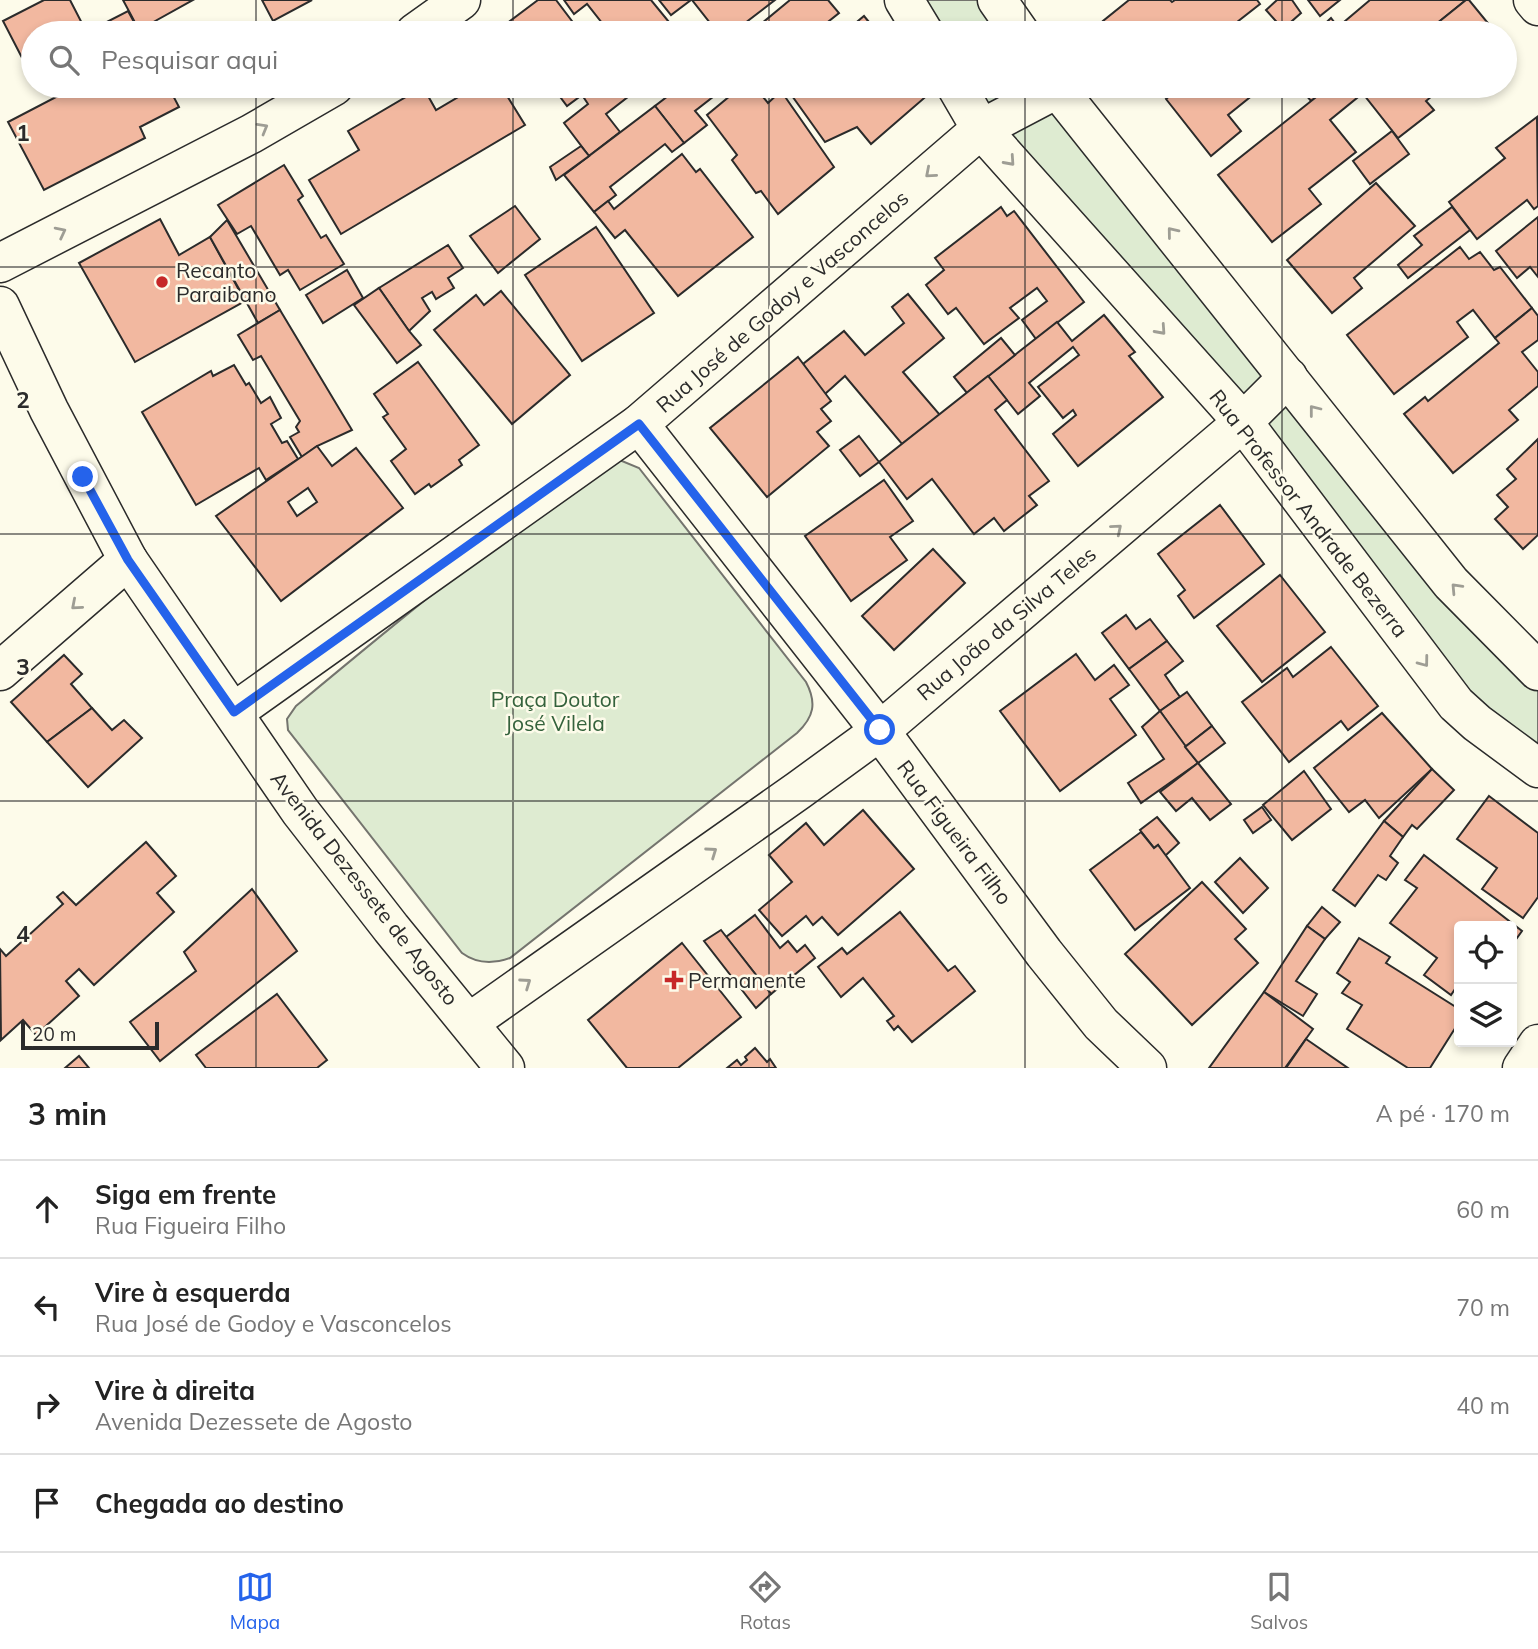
<!DOCTYPE html>
<html lang="pt">
<head>
<meta charset="utf-8">
<style>
	:root { --surface:#fff; --page:#f2f2f2; --text:#222; --muted:#767676; --line:#e0e0e0; --accent:#2563eb }
	body { margin:0; font-family:Mulish,sans-serif; background:var(--page); color:var(--text) }
	.controls { position:absolute; right:21px; bottom:21px; display:grid; overflow:hidden; border-radius:7px; box-shadow:0 4px 10px #0003 }
	.controls button { width:63px; height:63px; display:grid; place-items:center; padding:0; border:0; border-bottom:2px solid var(--line); background:var(--surface); color:var(--text); font:35px sans-serif }
	.scale { position:absolute; left:21px; bottom:18px; width:138px; box-sizing:border-box; padding-left:7px; border:4px solid #2b2b2b; border-top:0; font-size:19px; line-height:24px; white-space:nowrap; color:#2b2b2b; -webkit-text-stroke:5px #fdfbea; paint-order:stroke }
	.stop { position:absolute; width:21px; height:21px; margin:-16px; border:5px solid #2563eb; border-radius:50%; background:#fff }
	.stop.end { background:#2563eb; border-color:#fff; box-shadow:0 2px 7px #0008 }
	.list { margin:0; padding:0; list-style:none }
	h2 { display:flex; justify-content:space-between; align-items:center; height:91px; margin:0; padding:0 28px; font-size:30px }
	h2 small { font-size:23px; font-weight:400; color:var(--muted) }
	.list li { display:grid; grid-template-columns:46px 1fr auto; gap:21px; align-items:center; box-sizing:border-box; height:98px; padding:0 28px; border-top:2px solid var(--line) }
	.list b { display:block; font-size:26px; white-space:nowrap }
	.list p { margin:0; font-size:23px; white-space:nowrap; color:var(--muted) }
	.list em { font-size:23px; font-style:normal; color:var(--muted) }
	.icon { flex:none; width:38px; height:38px; fill:none; stroke:currentColor; stroke-width:2; stroke-linecap:round; stroke-linejoin:round }
	.map { position:relative; flex:none; width:1538px; height:1068px; overflow:hidden }
	.search { position:absolute; background:var(--surface); box-shadow:0 4px 10px #0003; left:21px; right:21px; top:21px; height:77px; display:flex; align-items:center; gap:18px; box-sizing:border-box; padding:0 24px; border-radius:38px; color:var(--muted); font-size:26px }
	.sheet { height:483px; background:var(--surface) }
	nav { display:flex; justify-content:space-around; align-items:center; box-sizing:border-box; height:98px; border-top:2px solid var(--line); background:var(--surface); font-size:19px; color:var(--muted) }
	nav a { display:grid; justify-items:center; gap:4px }
	nav .on { color:var(--accent) }
	.map>svg:first-child { display:block }
	.green { fill:#deebd1; stroke:#74746e; stroke-width:2 }
	.building { fill:#f2b8a0; stroke:#2b2b2b; stroke-width:2; fill-rule:evenodd }
	.lines { fill:none; stroke-linecap:round; stroke-linejoin:round }
	.minor-casing { stroke:#2b2b2b; stroke-width:41 }
	.tertiary-casing { stroke:#2b2b2b; stroke-width:41 }
	.secondary-casing { stroke:#2b2b2b; stroke-width:41 }
	.minor { stroke:#fdfbea; stroke-width:38 }
	.tertiary { stroke:#fdfbea; stroke-width:38 }
	.secondary { stroke:#fdfbea; stroke-width:38 }
	.oneway { stroke:#9e9d94 }
	.route { stroke:#2563eb; stroke-width:9 }
	.grid { fill:none; stroke:#2b2b2b; stroke-width:2; stroke-opacity:0.55 }
	.poi-dot { fill:#c62828; stroke:#fdfbea; stroke-width:2.5 }
	.labels { text-anchor:middle; dominant-baseline:central; stroke-width:5; stroke-linejoin:round; paint-order:stroke }
	.poi-label { font-size:21px; fill:#2b2b2b; stroke:#fdfbea; text-anchor:start }
	.street-label { font-size:21px; fill:#2b2b2b; stroke:#fdfbea }
	.park-label { font-size:21px; fill:#34623c; stroke:#fdfbea }
	.grid-label { font-size:23px; text-anchor:middle; font-weight:bold; fill:#2b2b2b; stroke:#fdfbea; stroke-width:5; stroke-linejoin:round; paint-order:stroke }
</style>
</head>
<body>
<div class="map">
<svg width="1538" height="1068" viewBox="0 0 1538 1068">
	<rect width="100%" height="100%" fill="#fdfbea"/>
	<g class="green">
		<polygon points="897,0 997,0 1020,33 919,33"/>
		<polygon points="953,86 1055,86 1538,671 1538,768 1507,745"/>
		<path d="M608,461H622L639,468L806,682C817,703 814,717 797,733L510,958C493,964 477,964 462,953L288,730L287,719L296,706C398,621 500,537 608,461Z"/>
	</g>
	<g class="building">
		<polygon points="44,0 70,0 87,33 33,33 33,79 3,21"/>
		<polygon points="123,0 193,0 139,30"/>
		<polygon points="262,0 312,0 273,21"/>
		<polygon points="538,0 556,0 581,33 494,33"/>
		<polygon points="564,0 651,0 678,33 610,33 587,4 574,14"/>
		<polygon points="659,0 691,0 671,15"/>
		<polygon points="692,0 775,0 732,33 718,33"/>
		<polygon points="790,0 828,0 839,13 814,33 750,33"/>
		<polygon points="1129,0 1170,0 1172,2 1175,0 1257,0 1260,4 1223,33 1113,33 1103,21"/>
		<polygon points="1277,0 1292,0 1301,13 1283,29 1266,10"/>
		<polygon points="1308,0 1340,0 1320,16"/>
		<polygon points="1370,0 1466,0 1425,33 1413,33 1408,26 1400,33 1315,33 1331,18 1338,27"/>
		<polygon points="1466,0 1469,0 1496,33 1425,33"/>
		<polygon points="128,11 140,33 103,33 99,26"/>
		<polygon points="864,16 878,33 844,33 852,26"/>
		<polygon points="77,86 168,86 179,107 140,127 145,138 44,190 8,122"/>
		<polygon points="477,86 501,86 525,125 341,234 309,180 359,150 348,131 423,87 436,110"/>
		<polygon points="552,86 628,86 633,93 606,114 620,132 589,156 564,123 588,104 582,95 567,106"/>
		<polygon points="681,86 727,86 695,111 707,125 684,143 655,106"/>
		<polygon points="742,86 754,86 768,103 781,91 834,167 778,214 761,191 756,193 732,160 737,155 707,115"/>
		<polygon points="785,86 924,86 930,93 871,144 857,127 825,142"/>
		<polygon points="1182,86 1264,86 1228,115 1241,131 1211,156 1166,99"/>
		<polygon points="1298,86 1331,86 1311,101"/>
		<polygon points="1330,86 1357,86 1363,93 1330,120 1356,152 1309,189 1321,204 1272,242 1218,175"/>
		<polygon points="1357,86 1444,86 1426,101 1434,110 1398,138"/>
		<polygon points="655,106 684,143 672,152 665,144 610,187 616,195 594,212 564,175"/>
		<polygon points="1537,117 1538,206 1534,209 1527,200 1477,239 1449,202 1505,158 1496,148"/>
		<polygon points="1392,131 1409,154 1370,184 1353,161"/>
		<polygon points="581,146 589,156 556,180 550,167"/>
		<polygon points="682,154 696,172 700,169 753,237 678,296 625,230 615,238 594,212 608,201 614,209"/>
		<polygon points="284,165 303,196 298,200 321,238 326,235 344,264 300,290 288,270 280,275 251,226 237,234 218,205"/>
		<polygon points="1376,183 1415,226 1354,278 1362,288 1332,313 1287,260"/>
		<polygon points="515,206 540,239 498,273 470,236"/>
		<polygon points="1001,207 1007,216 1014,211 1084,302 1036,339 1022,320 1047,301 1037,288 1010,308 1019,318 984,344 956,308 948,314 926,285 944,270 935,258"/>
		<polygon points="1452,207 1470,230 1408,278 1398,265 1422,245 1414,236"/>
		<polygon points="1538,217 1538,277 1530,267 1517,278 1496,251"/>
		<polygon points="160,219 179,255 210,237 245,301 135,362 79,263"/>
		<polygon points="227,220 280,310 258,323 210,237"/>
		<polygon points="596,227 654,313 582,361 525,275"/>
		<polygon points="448,245 463,268 448,278 454,288 436,299 432,292 422,298 430,311 409,331 379,288"/>
		<polygon points="1460,247 1469,259 1480,252 1494,270 1500,267 1532,308 1495,338 1473,310 1457,322 1468,337 1394,394 1347,335"/>
		<polygon points="347,270 363,298 323,323 306,295"/>
		<polygon points="379,288 409,331 421,345 397,363 354,305"/>
		<polygon points="501,291 570,375 512,424 434,330 476,295 484,305"/>
		<polygon points="908,294 944,338 903,372 940,415 902,444 845,376 825,394 803,364 844,331 865,355 904,323 892,307"/>
		<polygon points="1532,308 1538,316 1538,340 1522,352 1538,372 1538,386 1509,410 1518,420 1453,473 1404,414 1425,397 1428,401 1499,343 1495,338"/>
		<polygon points="280,310 352,430 317,446 302,457 290,437 299,432 296,427 300,421 261,356 253,360 238,335"/>
		<polygon points="1104,315 1135,352 1129,356 1163,397 1078,466 1053,434 1076,415 1073,410 1063,418 1038,387 1079,355 1073,347 1029,383 1040,396 1018,414 988,376 1057,322 1072,341"/>
		<polygon points="1001,338 1015,355 967,393 954,377"/>
		<polygon points="798,357 831,401 821,409 831,421 817,432 829,446 767,497 710,428"/>
		<polygon points="418,362 479,445 459,460 462,465 431,487 429,484 415,494 391,461 406,449 383,417 388,414 374,394"/>
		<polygon points="234,365 246,385 249,383 261,403 270,397 281,418 271,424 282,443 287,441 298,459 266,480 259,468 196,505 142,412 211,371 213,376"/>
		<polygon points="988,376 1007,400 995,410 1049,481 1029,496 1037,505 1004,531 994,518 974,534 932,479 907,499 879,462"/>
		<polygon points="859,436 879,462 860,476 840,450"/>
		<polygon points="1538,439 1538,535 1523,549 1495,519 1508,507 1497,495 1516,479 1507,469"/>
		<path d="M317,446L332,466L356,448L403,508L281,601L216,516ZM308,488L317,502L297,516L288,502Z"/>
		<polygon points="884,480 913,521 890,537 907,560 851,601 805,536"/>
		<polygon points="1220,505 1264,564 1194,618 1178,596 1185,590 1158,554"/>
		<polygon points="933,549 965,583 894,650 862,616"/>
		<polygon points="1280,575 1325,632 1262,682 1217,626"/>
		<polygon points="1126,615 1136,629 1150,619 1167,641 1129,669 1102,633"/>
		<polygon points="1167,641 1183,661 1165,675 1180,697 1160,711 1129,669"/>
		<polygon points="1331,647 1378,706 1348,730 1341,721 1289,762 1242,702 1287,668 1293,677"/>
		<polygon points="1076,654 1095,680 1114,665 1129,685 1110,699 1136,735 1060,791 1000,711"/>
		<polygon points="64,655 82,674 71,684 92,708 47,742 11,702"/>
		<polygon points="1187,692 1212,726 1185,747 1160,711"/>
		<polygon points="92,708 112,730 124,720 142,738 88,787 47,742"/>
		<polygon points="1160,711 1198,763 1141,803 1128,783 1164,759 1142,727"/>
		<polygon points="1382,713 1432,769 1379,818 1365,800 1349,812 1314,768"/>
		<polygon points="1212,726 1225,743 1198,763 1185,747"/>
		<polygon points="1198,763 1231,804 1210,820 1192,798 1176,811 1160,792"/>
		<polygon points="1432,769 1454,790 1417,829 1412,825 1403,837 1384,821"/>
		<polygon points="1304,771 1331,809 1292,840 1263,805"/>
		<polygon points="1489,796 1538,833 1538,897 1523,918 1482,889 1497,868 1457,839"/>
		<polygon points="1262,807 1271,820 1253,833 1244,820"/>
		<polygon points="863,810 914,869 838,935 822,917 813,925 806,916 782,936 759,910 792,882 769,855 806,823 824,845"/>
		<polygon points="1157,817 1179,843 1165,856 1158,845 1154,848 1140,830"/>
		<polygon points="1384,821 1403,837 1390,856 1398,863 1386,880 1378,875 1355,906 1333,890"/>
		<polygon points="1141,832 1154,848 1158,845 1190,888 1135,930 1090,870"/>
		<polygon points="146,842 176,876 157,893 174,912 94,985 79,969 66,981 79,996 36,1035 23,1020 1,1040 0,949 6,956 63,904 57,897 63,892 76,905"/>
		<polygon points="1424,855 1522,931 1512,945 1512,926 1459,926 1459,983 1451,995 1424,975 1437,958 1390,923 1417,888 1405,880"/>
		<polygon points="1240,858 1268,888 1243,913 1215,882"/>
		<polygon points="1202,882 1246,929 1235,939 1258,963 1192,1025 1125,954"/>
		<polygon points="252,889 297,951 160,1061 130,1022 196,971 184,952"/>
		<polygon points="1322,907 1340,922 1325,939 1307,926"/>
		<polygon points="900,912 948,971 955,966 975,991 912,1042 898,1026 894,1030 887,1021 894,1016 863,978 841,997 818,967 842,948 847,954"/>
		<polygon points="755,915 780,948 788,941 797,952 805,945 815,958 771,994 726,937"/>
		<polygon points="1307,926 1325,939 1296,981 1317,994 1303,1016 1264,992"/>
		<polygon points="721,930 771,994 756,1008 704,941"/>
		<polygon points="1359,938 1390,957 1386,963 1459,1009 1459,1022 1430,1068 1408,1068 1347,1029 1362,1005 1342,993 1350,982 1337,973"/>
		<polygon points="682,943 741,1017 678,1068 627,1068 588,1020"/>
		<polygon points="1264,992 1313,1029 1285,1068 1209,1068"/>
		<polygon points="277,994 327,1060 317,1068 206,1068 196,1055"/>
		<polygon points="1306,1039 1348,1068 1286,1068"/>
		<polygon points="755,1048 767,1062 770,1059 776,1068 727,1068 737,1060 741,1065 747,1060 745,1057"/>
		<polygon points="79,1056 89,1068 65,1068"/>
	</g>
	<g class="lines">
		<defs>
			<g id="minor">
				<polyline points="904,0 924,33"/>
				<polyline points="997,0 1020,33"/>
				<polyline points="1533,0 1538,6"/>
				<polyline points="415,33 461,0"/>
				<polyline points="956,86 981,129 1243,422 1456,704 1477,723 1538,768"/>
				<polyline points="1055,86 1451,583 1538,671"/>
				<polyline points="0,263 251,134 334,86"/>
				<polyline points="639,424 880,731 1044,953 1101,1024 1147,1068"/>
				<polyline points="234,712 639,424 981,129 1057,89"/>
				<polyline points="470,1022 799,790 880,731 1243,422 1288,377"/>
			</g>
			<polyline id="tertiary" points="0,671 128,560"/>
			<g id="secondary">
				<polyline points="0,306 49,410 128,560 300,811 391,928 505,1068"/>
				<polyline points="1522,1068 1538,1044"/>
			</g>
		</defs>
		<use href="#minor" class="minor-casing"/>
		<use href="#tertiary" class="tertiary-casing"/>
		<use href="#secondary" class="secondary-casing"/>
		<use href="#minor" class="minor"/>
		<use href="#tertiary" class="tertiary"/>
		<use href="#secondary" class="secondary"/>
	</g>
	<defs><path id="oneway-chevron" d="M-2-3.5L2.5 0L-2 3.5" fill="none" stroke-width="1.6" stroke-linecap="round" stroke-linejoin="round" transform="scale(1.75)"/></defs>
	<g class="oneway">
		<use href="#oneway-chevron" transform="translate(263 128) rotate(-30)"/>
		<use href="#oneway-chevron" transform="translate(1010 161) rotate(48)"/>
		<use href="#oneway-chevron" transform="translate(930 173) rotate(139)"/>
		<use href="#oneway-chevron" transform="translate(61 232) rotate(-27)"/>
		<use href="#oneway-chevron" transform="translate(1172 232) rotate(-129)"/>
		<use href="#oneway-chevron" transform="translate(1161 330) rotate(48)"/>
		<use href="#oneway-chevron" transform="translate(1314 410) rotate(-128)"/>
		<use href="#oneway-chevron" transform="translate(1117 529) rotate(-40)"/>
		<use href="#oneway-chevron" transform="translate(1456 588) rotate(-133)"/>
		<use href="#oneway-chevron" transform="translate(76 605) rotate(139)"/>
		<use href="#oneway-chevron" transform="translate(1424 662) rotate(53)"/>
		<use href="#oneway-chevron" transform="translate(712 852) rotate(-35)"/>
		<use href="#oneway-chevron" transform="translate(526 983) rotate(-35)"/>
	</g>
	<g class="lines">
		<polyline class="route" points="83,477 128,560 234,712 639,424 880,730"/>
	</g>
	<path class="grid" d="M256,0V33M513,0V33M769,0V33M1025,0V33M1282,0V33M256,86V1068M513,86V1068M769,86V1068M1025,86V1068M1282,86V1068M0,267H1538M0,534H1538M0,801H1538"/>
	<g class="poi-dot">
		<circle cx="162" cy="282" r="7"/>
		<path d="M670.5 969.5h7v7h7v7h-7v7h-7v-7h-7v-7h7z"/>
	</g>
	<g class="labels">
		<g class="poi-label">
			<text x="176" y="270">Recanto<tspan x="176" dy="24">Paraibano</tspan></text>
			<text x="688" y="980">Permanente</text>
		</g>
		<g class="street-label">
			<text transform="translate(782 301) rotate(-41)">Rua José de Godoy e Vasconcelos</text>
			<text transform="translate(1309 513) rotate(52)">Rua Professor Andrade Bezerra</text>
			<text transform="translate(1006 623) rotate(-40)">Rua João da Silva Teles</text>
			<text transform="translate(955 832) rotate(53)">Rua Figueira Filho</text>
			<text transform="translate(365 888) rotate(52)">Avenida Dezessete de Agosto</text>
		</g>
		<g class="park-label">
			<text x="555" y="699">Praça Doutor<tspan x="555" dy="24">José Vilela</tspan></text>
		</g>
	</g>
	<g class="grid-label">
		<text x="23" y="141">1</text>
		<text x="23" y="408">2</text>
		<text x="23" y="675">3</text>
		<text x="23" y="942">4</text>
	</g>
</svg>
<div class="controls">
<button><svg class="icon" aria-label="locate" viewBox="0 0 24 24"><circle cx="12" cy="12" r="6"/><path d="M12 2v4M12 18v4M2 12h4M18 12h4"/></svg></button>
<button><svg class="icon" aria-label="layers" viewBox="0 0 24 24"><path d="M12 4l9 5-9 5-9-5zM3 14l9 5 9-5"/></svg></button>
</div>
<div class="scale">20 m</div>
<div class="stop" style="left:880px;top:730px"></div>
<div class="stop end" style="left:83px;top:477px"></div>
<div class="search"><svg class="icon" aria-label="search" viewBox="0 0 24 24"><circle cx="10" cy="10" r="6"/><path d="M15 15l6 6"/></svg>Pesquisar aqui</div>
</div>
<section class="sheet">
<h2>3 min<small>A pé · 170 m</small></h2>
<ul class="list">
<li><svg class="icon" aria-label="ahead" viewBox="0 0 24 24"><path d="M12 20V5M6 11l6-6 6 6"/></svg><div><b>Siga em frente</b><p>Rua Figueira Filho</p></div><em>60 m</em></li>
<li><svg class="icon" aria-label="left" viewBox="0 0 24 24"><path d="M17 20v-9H6M10 6l-5 5 5 5"/></svg><div><b>Vire à esquerda</b><p>Rua José de Godoy e Vasconcelos</p></div><em>70 m</em></li>
<li><svg class="icon" aria-label="right" viewBox="0 0 24 24"><path d="M7 20v-9h11M14 6l5 5-5 5"/></svg><div><b>Vire à direita</b><p>Avenida Dezessete de Agosto</p></div><em>40 m</em></li>
<li><svg class="icon" aria-label="arrive" viewBox="0 0 24 24"><path d="M6 21V4h12l-3 4 3 4H6"/></svg><div><b>Chegada ao destino</b></div></li>
</ul>
</section>
<nav>
<a class="on"><svg class="icon" aria-label="map" viewBox="0 0 24 24"><path d="M3 6l6-2 6 2 6-2v14l-6 2-6-2-6 2zM9 4v14M15 6v14"/></svg>Mapa</a>
<a><svg class="icon" aria-label="directions" viewBox="0 0 24 24"><path d="M12 3l9 9-9 9-9-9zM9 14v-3h6M13 9l2 2-2 2"/></svg>Rotas</a>
<a><svg class="icon" aria-label="saved" viewBox="0 0 24 24"><path d="M7 4h10v16l-5-4-5 4z"/></svg>Salvos</a>
</nav>
</body>
</html>
